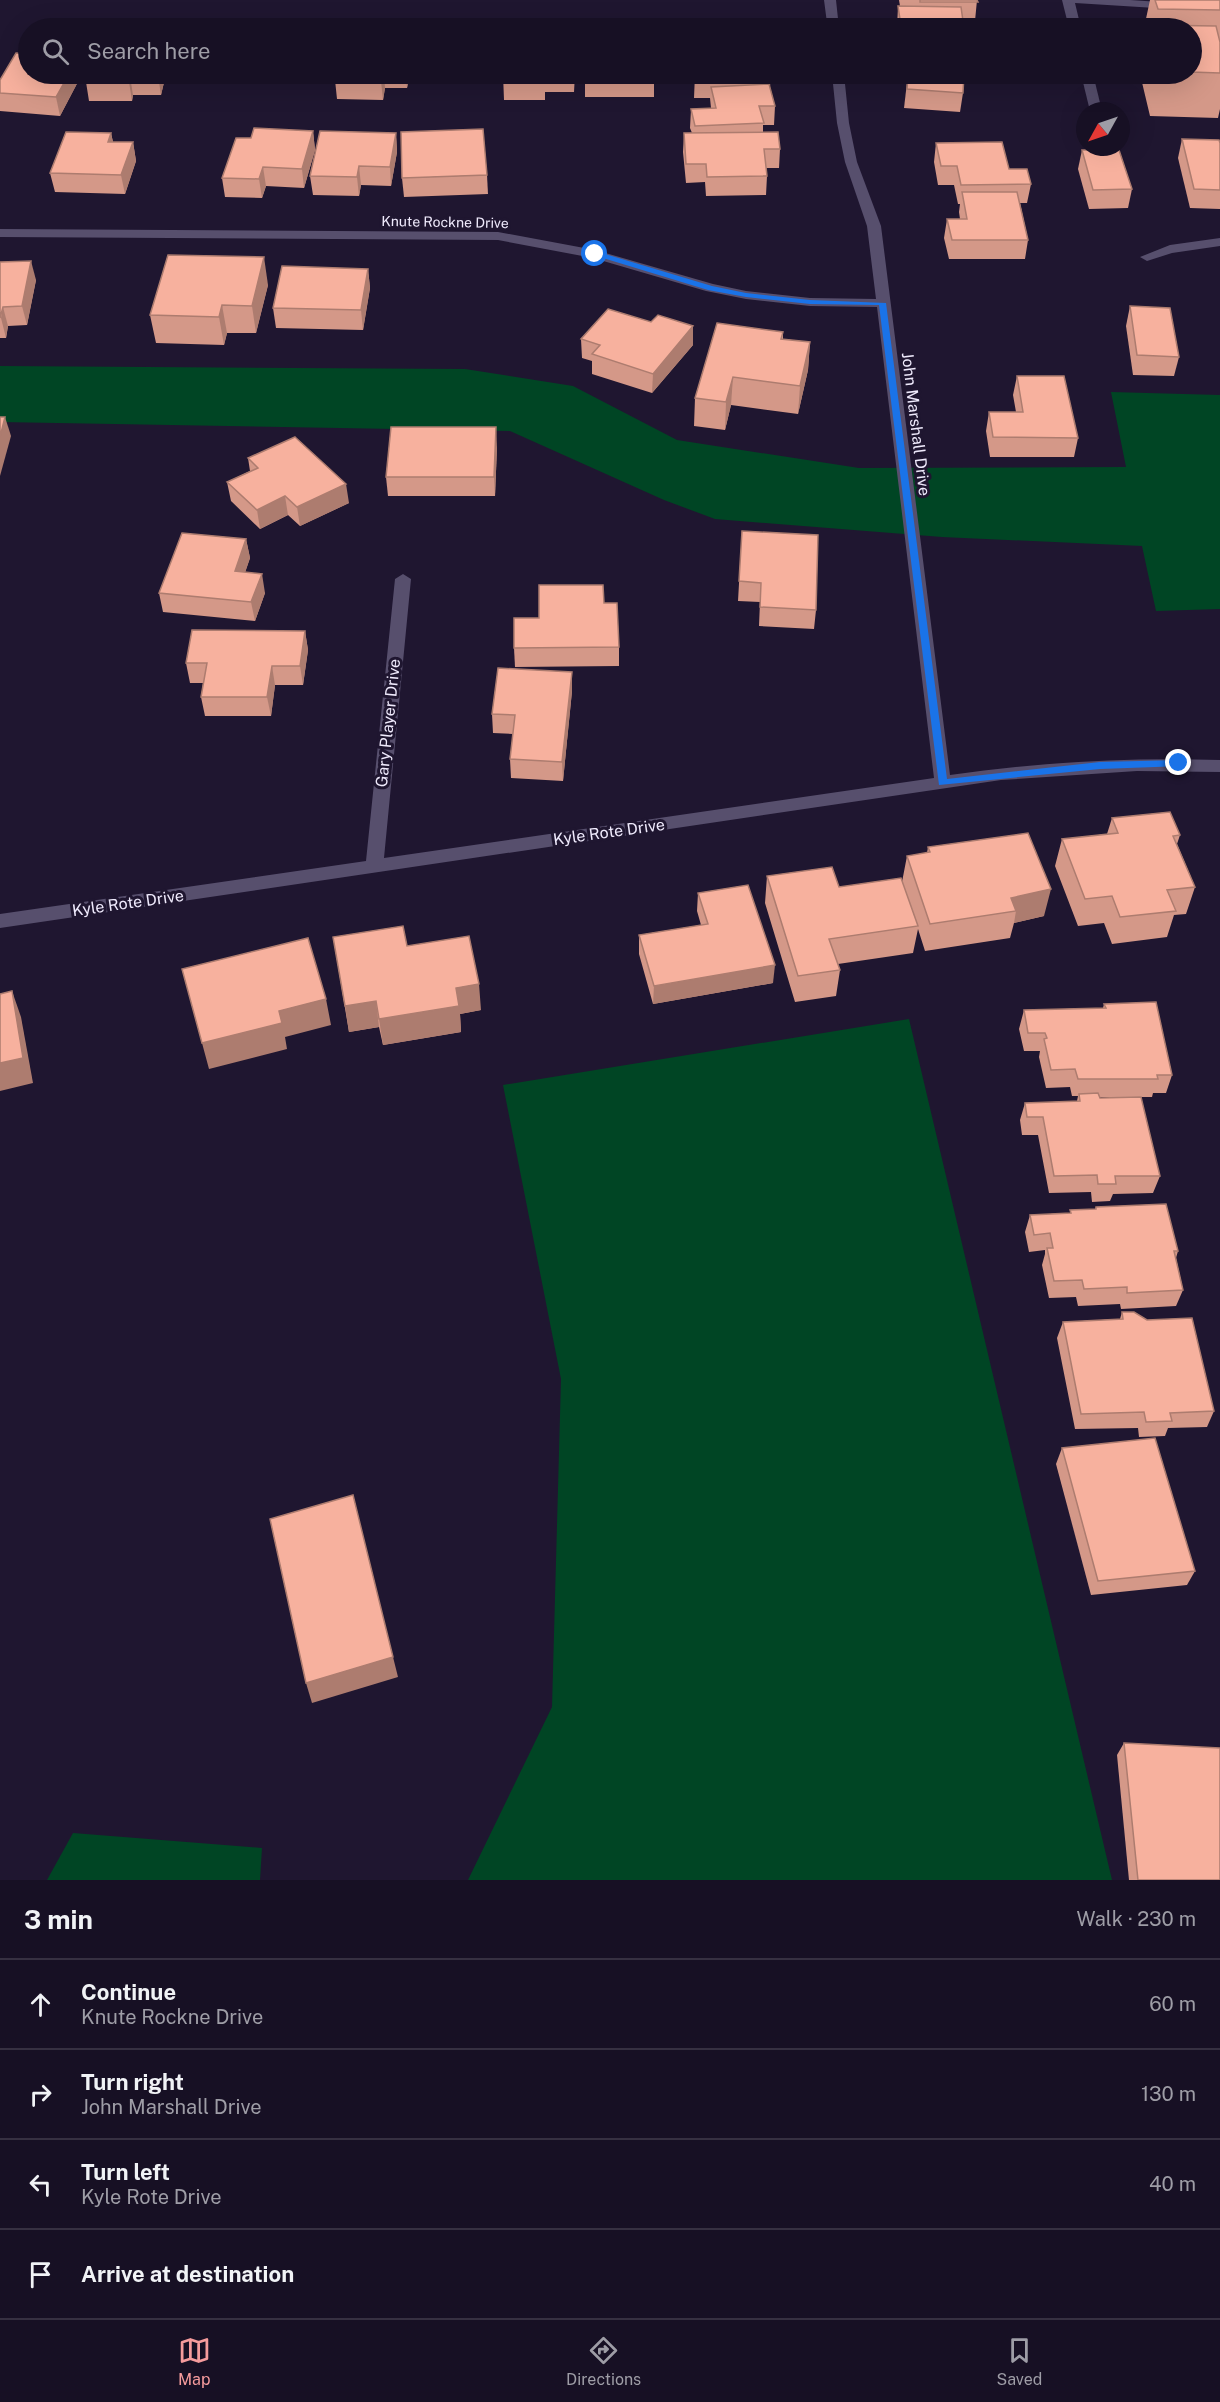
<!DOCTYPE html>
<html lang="en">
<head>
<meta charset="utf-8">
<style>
	:root { --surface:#171024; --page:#241e31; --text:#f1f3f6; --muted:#9e9da6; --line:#363041; --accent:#f59b9c }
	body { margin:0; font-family:"Public Sans",sans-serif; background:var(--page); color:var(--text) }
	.compass { position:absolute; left:1076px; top:102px; width:54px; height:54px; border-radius:50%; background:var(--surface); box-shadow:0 6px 24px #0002; rotate:230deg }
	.stop { position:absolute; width:18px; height:18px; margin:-14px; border:4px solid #1a73e8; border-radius:50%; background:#fff }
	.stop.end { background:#1a73e8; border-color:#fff; box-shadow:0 2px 6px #0008 }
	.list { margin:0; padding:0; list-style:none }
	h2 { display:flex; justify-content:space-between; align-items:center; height:78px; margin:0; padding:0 24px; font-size:26px }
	h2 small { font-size:20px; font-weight:400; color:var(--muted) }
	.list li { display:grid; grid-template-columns:39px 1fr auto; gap:18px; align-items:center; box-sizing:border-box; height:90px; padding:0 24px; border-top:2px solid var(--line) }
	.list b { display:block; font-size:22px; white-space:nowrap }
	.list p { margin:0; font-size:20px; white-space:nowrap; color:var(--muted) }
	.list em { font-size:20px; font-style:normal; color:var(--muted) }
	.icon { flex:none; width:33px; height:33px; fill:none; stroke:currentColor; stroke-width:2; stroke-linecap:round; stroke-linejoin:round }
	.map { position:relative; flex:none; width:1220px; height:1880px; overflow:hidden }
	.search { position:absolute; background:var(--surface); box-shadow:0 6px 24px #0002; left:18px; right:18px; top:18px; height:66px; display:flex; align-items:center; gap:15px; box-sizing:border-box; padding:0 21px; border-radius:33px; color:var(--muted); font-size:22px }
	.sheet { height:438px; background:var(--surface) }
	nav { display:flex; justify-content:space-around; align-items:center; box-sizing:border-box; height:84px; border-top:2px solid var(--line); background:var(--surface); font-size:16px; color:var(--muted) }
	nav a { display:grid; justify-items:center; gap:3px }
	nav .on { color:var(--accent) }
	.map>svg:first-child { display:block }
	.green { fill:#004524 }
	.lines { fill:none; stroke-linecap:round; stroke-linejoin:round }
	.minor { fill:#574f6d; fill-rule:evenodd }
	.wall { fill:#d49888 }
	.shaded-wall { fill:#ad7c6f }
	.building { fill:#f7b19e; stroke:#ad7c6f; stroke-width:1.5 }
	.route { fill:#1a73e8 }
	.labels { text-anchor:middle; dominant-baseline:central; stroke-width:6; stroke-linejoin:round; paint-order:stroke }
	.far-street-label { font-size:14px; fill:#efeafc; stroke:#1f1630 }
	.street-label { font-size:16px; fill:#efeafc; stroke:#1f1630 }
</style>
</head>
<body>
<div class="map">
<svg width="1220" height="1880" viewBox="0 0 1220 1880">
	<rect width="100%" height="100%" fill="#1f1630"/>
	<g class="green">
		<polygon points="0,366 465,369 573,386 677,440 859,468 1126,467 1111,392 1220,395 1220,609 1156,611 1142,546 942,537 715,519 664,500 510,431 0,422"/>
		<polygon points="909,1019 1112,1880 468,1880 552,1707 561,1379 503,1085"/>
		<polygon points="73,1833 262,1848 260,1880 47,1880"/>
	</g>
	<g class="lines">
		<g class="minor">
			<polygon points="824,0 836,0 839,28 41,27 35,24 41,21 827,23"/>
			<polygon points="1062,0 1130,0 1220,6 1220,12 1075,3 1081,28 1069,28"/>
			<path d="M832,74H844L849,123L857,162L881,226L950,775C1040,762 1130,757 1220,760V772L1137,771L1001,780L0,928V914L366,861L395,579L403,574L411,579L384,858L934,778L877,307L810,306L746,299L706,291L593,258L498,240L0,237V229L498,232L595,250L713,284L746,291L810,298L876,299L867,226L845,162L837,123Z"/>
			<polygon points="1081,74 1093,74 1102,111 1090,111"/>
			<polygon points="1220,238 1220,246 1172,253 1147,261 1140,257 1170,245"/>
		</g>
	</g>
	<g class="wall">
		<polygon points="899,0 977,0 975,21 962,20 964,28 965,28 897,28 898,6 900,6"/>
		<polygon points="1150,0 1220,0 1220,109 1218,118 1150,116 1140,74 1191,74 1191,28 1144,28"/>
		<polygon points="28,74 81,74 81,76 60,116 0,111 0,80"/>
		<polygon points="88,74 166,74 161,95 133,95 132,101 89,101 86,82"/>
		<polygon points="337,74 410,74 407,88 385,88 383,100 337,99 335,80"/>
		<polygon points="503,74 575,74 574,92 545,92 545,100 504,100"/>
		<rect x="585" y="74" width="69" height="23"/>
		<polygon points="695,74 771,74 770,87 775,106 774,125 763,125 763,132 780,149 779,168 766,168 767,176 766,195 706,196 705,182 686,183 683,152 684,133 692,133 690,128 691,109 711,108 710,98 694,98"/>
		<polygon points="908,74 963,93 960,112 904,108"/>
		<polygon points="313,131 315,150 304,188 266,186 262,198 225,197 222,178 251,138"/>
		<polygon points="111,133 113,142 133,142 136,161 125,194 55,192 50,173"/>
		<polygon points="396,133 397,152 391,186 361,185 359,196 313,195 310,176"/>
		<polygon points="1182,139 1220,143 1220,209 1190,208 1178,158"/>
		<polygon points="936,143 1009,169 1031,184 1027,203 1020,203 1028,240 1025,259 949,259 944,238 947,219 960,219 959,212 960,204 958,204 954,185 938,185 934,162"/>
		<polygon points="1082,150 1132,189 1128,208 1089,209 1078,169"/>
		<polygon points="487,175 488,194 404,197 402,178"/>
		<polygon points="0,262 36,280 27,325 8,326 6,338 0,338"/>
		<polygon points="368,269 370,288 363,330 276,328 273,308"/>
		<polygon points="268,285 256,333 227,333 224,345 156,343 150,315"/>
		<polygon points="1130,306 1179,357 1174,376 1133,375 1126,326"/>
		<polygon points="651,322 693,326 693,345 652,393 592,374 592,361 582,358 581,339"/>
		<polygon points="783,332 783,339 810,342 808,370 798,414 731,405 725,430 694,426 695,398"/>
		<polygon points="1017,376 1078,438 1074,457 990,457 986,431 989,412 1016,412 1013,395"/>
		<polygon points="497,447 495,496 388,496 386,477"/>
		<polygon points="248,458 349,503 300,526 288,515 260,529 231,501 227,482 250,471"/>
		<polygon points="742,531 816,610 814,629 759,626 760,602 738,601"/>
		<polygon points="246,539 250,558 245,572 265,593 255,621 163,612 159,593"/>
		<polygon points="604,603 619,647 619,666 515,667 514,648 539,618"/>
		<polygon points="305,631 308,650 303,685 275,685 271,716 205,716 201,697 203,683 190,683 186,663"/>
		<polygon points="572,672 572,691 563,781 511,778 510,759 513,734 493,733 492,714"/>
		<polygon points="1112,818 1180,835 1177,844 1195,887 1186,914 1174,915 1167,937 1112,944 1104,923 1078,926 1055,866 1062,839 1107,834"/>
		<polygon points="928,847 1044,916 1014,923 1010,938 925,951 918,929 913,953 838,964 840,970 836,996 795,1002 765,903 767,876 839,887 902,882 907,856 927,853"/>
		<polygon points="698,893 773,983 653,1004 639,954 639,935 701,925 697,911"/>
		<polygon points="333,937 407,946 481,1010 460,1014 461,1032 383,1045 379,1027 349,1032"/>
		<polygon points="1104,1004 1172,1075 1166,1093 1153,1093 1152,1097 1099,1097 1160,1176 1153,1193 1113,1194 1110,1201 1092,1202 1091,1192 1049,1193 1038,1135 1022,1135 1020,1120 1025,1103 1077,1101 1078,1096 1072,1096 1070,1087 1046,1088 1039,1057 1040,1051 1024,1051 1019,1029 1024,1010 1103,1008"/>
		<polygon points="1096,1207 1178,1251 1176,1258 1183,1290 1176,1306 1121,1309 1120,1304 1078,1306 1076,1297 1049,1298 1042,1265 1045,1254 1045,1250 1029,1252 1025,1232 1030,1215 1070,1213 1070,1210 1095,1209"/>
		<polygon points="1122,1312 1214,1411 1207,1427 1168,1428 1165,1436 1139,1437 1138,1428 1075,1429 1057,1338 1063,1322 1120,1319"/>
		<polygon points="1062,1448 1195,1571 1187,1585 1091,1595 1056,1464"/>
		<polygon points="1124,1743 1220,1880 1129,1880 1117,1755"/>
	</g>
	<g class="shaded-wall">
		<polygon points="69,74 81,74 81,76 60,116 56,97"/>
		<polygon points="159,74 166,74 161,95 158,76"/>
		<polygon points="383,74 384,74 385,88 383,100 381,81"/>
		<polygon points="406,74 410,74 407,88"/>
		<polygon points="130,76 133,95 132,101 129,82"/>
		<polygon points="313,131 315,150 304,188 302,169"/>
		<polygon points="111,133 115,152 108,142"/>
		<polygon points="396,133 397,152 391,186 390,167"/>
		<polygon points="133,142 136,161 125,194 121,175"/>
		<polygon points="359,166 361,185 359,196 357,177"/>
		<polygon points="263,167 266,186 262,198 259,179"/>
		<polygon points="264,257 268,285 256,333 252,306"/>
		<polygon points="31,261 36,280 27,325 22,306"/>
		<polygon points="368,269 370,288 363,330 361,310"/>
		<polygon points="222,305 227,333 224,345 219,317"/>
		<polygon points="3,307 8,326 6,338 1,318"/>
		<polygon points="693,326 693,345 652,393 653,374"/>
		<polygon points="810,342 808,370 798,414 800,386"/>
		<polygon points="733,377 731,405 725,430 726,402"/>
		<polygon points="5,417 11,436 0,476 0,437"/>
		<polygon points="496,427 497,447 495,496 494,477"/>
		<polygon points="346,484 349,503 300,526 297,507"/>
		<polygon points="285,496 288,515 260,529 257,510"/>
		<polygon points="246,539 250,558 239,591 235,571"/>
		<polygon points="262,574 265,593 255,621 251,602"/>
		<polygon points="305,631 308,650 303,685 300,666"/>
		<polygon points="272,666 275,685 271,716 267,697"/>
		<polygon points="572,672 572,691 563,781 562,762"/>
		<polygon points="1051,889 1044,916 1014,923 1016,911 1011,898"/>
		<polygon points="775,965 773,983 653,1004 654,986"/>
		<polygon points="479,984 481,1010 460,1014 461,1032 383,1045 379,1019 456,988"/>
		<polygon points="12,991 21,1017 33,1083 0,1091 0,1063"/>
		<polygon points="326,999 331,1025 285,1037 287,1049 209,1069 202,1043 279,1011"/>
		<polygon points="376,1001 379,1027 349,1032 345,1006"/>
		<polygon points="393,1657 398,1677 312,1703 306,1683"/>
	</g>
	<g class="building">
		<polygon points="920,0 977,0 978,2 920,2"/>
		<polygon points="1155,0 1220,0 1220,10 1158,9"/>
		<polygon points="898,6 961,7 964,28 965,28 918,28 918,26 901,26"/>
		<polygon points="1148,25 1216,26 1220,42 1220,73 1191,72 1191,28 1149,28"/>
		<polygon points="16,53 28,54 28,74 69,74 56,97 0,93 0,80"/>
		<polygon points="88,74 159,74 158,76 130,76 129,82 86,82"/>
		<polygon points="337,74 383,74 381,81 335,80"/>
		<polygon points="503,74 574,74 544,74 544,81 503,81"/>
		<polygon points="585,74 654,74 654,79 584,78"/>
		<polygon points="695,74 771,74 770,82 695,79"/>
		<polygon points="908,74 964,74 963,93 907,89"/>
		<polygon points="769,84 775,106 759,106 764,123 695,126 691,109 716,108 711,87"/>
		<polygon points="254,128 313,131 302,169 263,167 259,179 222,178 236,138 251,138"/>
		<polygon points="483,129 487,175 402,178 401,132"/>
		<polygon points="320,131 396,133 390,167 359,166 357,177 310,176"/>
		<polygon points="66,132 111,133 108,142 133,142 121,175 50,173"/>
		<polygon points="778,132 780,149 764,149 767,176 707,177 706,164 686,164 684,133"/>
		<polygon points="1182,139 1219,140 1220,143 1220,190 1194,189"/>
		<polygon points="1002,142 1009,169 1027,169 1031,184 961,185 957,166 941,166 936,143"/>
		<polygon points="1082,150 1119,150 1132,189 1093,190"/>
		<polygon points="962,192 1017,192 1028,240 952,240 947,219 967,219"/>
		<polygon points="168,255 264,257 252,306 222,305 219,317 150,315"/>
		<polygon points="31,261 22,306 3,307 0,318 0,262"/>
		<polygon points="282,266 368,269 361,310 273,308"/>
		<polygon points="1130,306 1170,308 1179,357 1137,355"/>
		<polygon points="608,309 651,322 658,315 693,326 653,374 592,354 600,345 581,339"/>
		<polygon points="717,323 783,332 781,339 810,342 800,386 733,377 726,402 695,398"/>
		<polygon points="1017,376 1064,376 1078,438 993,437 989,412 1023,412"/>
		<polygon points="0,417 5,417 0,437"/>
		<polygon points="391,427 496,427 494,477 386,477"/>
		<polygon points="295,437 346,484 297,507 285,496 257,510 227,482 258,468 248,458"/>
		<polygon points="742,531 818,535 816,610 760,607 761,583 739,581"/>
		<polygon points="182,533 246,539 235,571 262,574 251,602 159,593"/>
		<polygon points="539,585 603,585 604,603 617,603 619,647 514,648 514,618 539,618"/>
		<polygon points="192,630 305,631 300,666 272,666 267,697 201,697 207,663 186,663"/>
		<polygon points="498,668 572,672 562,762 510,759 515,715 492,714"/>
		<polygon points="1170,812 1180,835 1173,836 1195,887 1167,890 1176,911 1120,917 1112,896 1085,899 1062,839 1118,833 1112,818"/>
		<polygon points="1028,833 1051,889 1011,898 1016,911 930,924 907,856 930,852 928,847"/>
		<polygon points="832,867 839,887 901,878 918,926 829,939 840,970 798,976 767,876"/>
		<polygon points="748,885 775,965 654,986 639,935 708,924 698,893"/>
		<polygon points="403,926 407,946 469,936 479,984 456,988 459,1006 379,1019 376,1001 345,1006 333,937"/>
		<polygon points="308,938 326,999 279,1011 282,1023 202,1043 182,969"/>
		<polygon points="12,991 23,1058 0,1063 0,994"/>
		<polygon points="1156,1002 1172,1075 1157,1075 1158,1079 1078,1079 1075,1069 1051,1070 1044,1039 1047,1038 1045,1033 1028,1033 1024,1010 1106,1008 1104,1004"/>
		<polygon points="1098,1093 1100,1098 1141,1097 1160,1176 1115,1176 1116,1184 1098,1184 1097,1175 1054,1176 1043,1117 1027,1117 1025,1103 1080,1101 1079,1094"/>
		<polygon points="1166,1204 1178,1251 1174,1251 1183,1290 1127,1293 1127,1287 1084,1289 1082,1280 1054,1281 1047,1248 1053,1248 1050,1233 1034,1235 1030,1215 1071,1213 1070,1210 1096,1209 1096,1207"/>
		<polygon points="1122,1312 1134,1312 1147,1320 1192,1318 1214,1411 1170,1413 1172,1421 1146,1422 1144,1412 1081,1414 1063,1322 1123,1319"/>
		<polygon points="1155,1438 1195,1571 1098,1581 1062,1448"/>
		<polygon points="353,1495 393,1657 306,1683 270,1519"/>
		<polygon points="1124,1743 1220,1748 1220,1880 1138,1880"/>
	</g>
	<polygon class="route" points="595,251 712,286 746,293 810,300 886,303 947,779 1100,762 1179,760 1183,761 1183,766 1100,769 939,785 879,305 810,304 746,297 708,290 593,255"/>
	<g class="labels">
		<g class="far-street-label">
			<text transform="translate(445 222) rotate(1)">Knute Rockne Drive</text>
		</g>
		<g class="street-label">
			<text transform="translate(916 424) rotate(83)">John Marshall Drive</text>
			<text transform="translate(388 723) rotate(-84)">Gary Player Drive</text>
			<text transform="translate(609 832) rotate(-8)">Kyle Rote Drive</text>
			<text transform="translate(128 903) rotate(-8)">Kyle Rote Drive</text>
		</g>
	</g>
</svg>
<svg class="compass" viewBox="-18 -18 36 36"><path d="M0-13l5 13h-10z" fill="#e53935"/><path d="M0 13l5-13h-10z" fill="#9e9da6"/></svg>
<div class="stop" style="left:595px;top:254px"></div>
<div class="stop end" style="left:1179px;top:763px"></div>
<div class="search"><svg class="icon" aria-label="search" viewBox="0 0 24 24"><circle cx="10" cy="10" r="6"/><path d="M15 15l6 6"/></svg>Search here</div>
</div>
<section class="sheet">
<h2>3 min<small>Walk · 230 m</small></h2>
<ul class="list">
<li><svg class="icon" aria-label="ahead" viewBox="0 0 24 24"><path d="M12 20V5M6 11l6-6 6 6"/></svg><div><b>Continue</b><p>Knute Rockne Drive</p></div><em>60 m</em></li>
<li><svg class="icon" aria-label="right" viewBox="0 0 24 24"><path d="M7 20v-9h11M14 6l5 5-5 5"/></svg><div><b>Turn right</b><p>John Marshall Drive</p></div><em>130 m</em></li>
<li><svg class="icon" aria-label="left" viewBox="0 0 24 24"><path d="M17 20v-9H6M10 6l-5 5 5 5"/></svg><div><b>Turn left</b><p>Kyle Rote Drive</p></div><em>40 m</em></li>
<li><svg class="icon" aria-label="arrive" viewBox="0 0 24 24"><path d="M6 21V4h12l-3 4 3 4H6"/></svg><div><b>Arrive at destination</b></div></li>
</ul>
</section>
<nav>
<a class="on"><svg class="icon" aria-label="map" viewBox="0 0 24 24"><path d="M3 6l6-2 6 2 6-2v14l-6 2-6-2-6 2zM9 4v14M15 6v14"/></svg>Map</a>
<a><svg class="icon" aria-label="directions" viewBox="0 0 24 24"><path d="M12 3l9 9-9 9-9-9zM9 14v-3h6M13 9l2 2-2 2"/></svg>Directions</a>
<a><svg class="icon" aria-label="saved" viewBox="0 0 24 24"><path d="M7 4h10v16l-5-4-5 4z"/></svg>Saved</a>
</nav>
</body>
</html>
